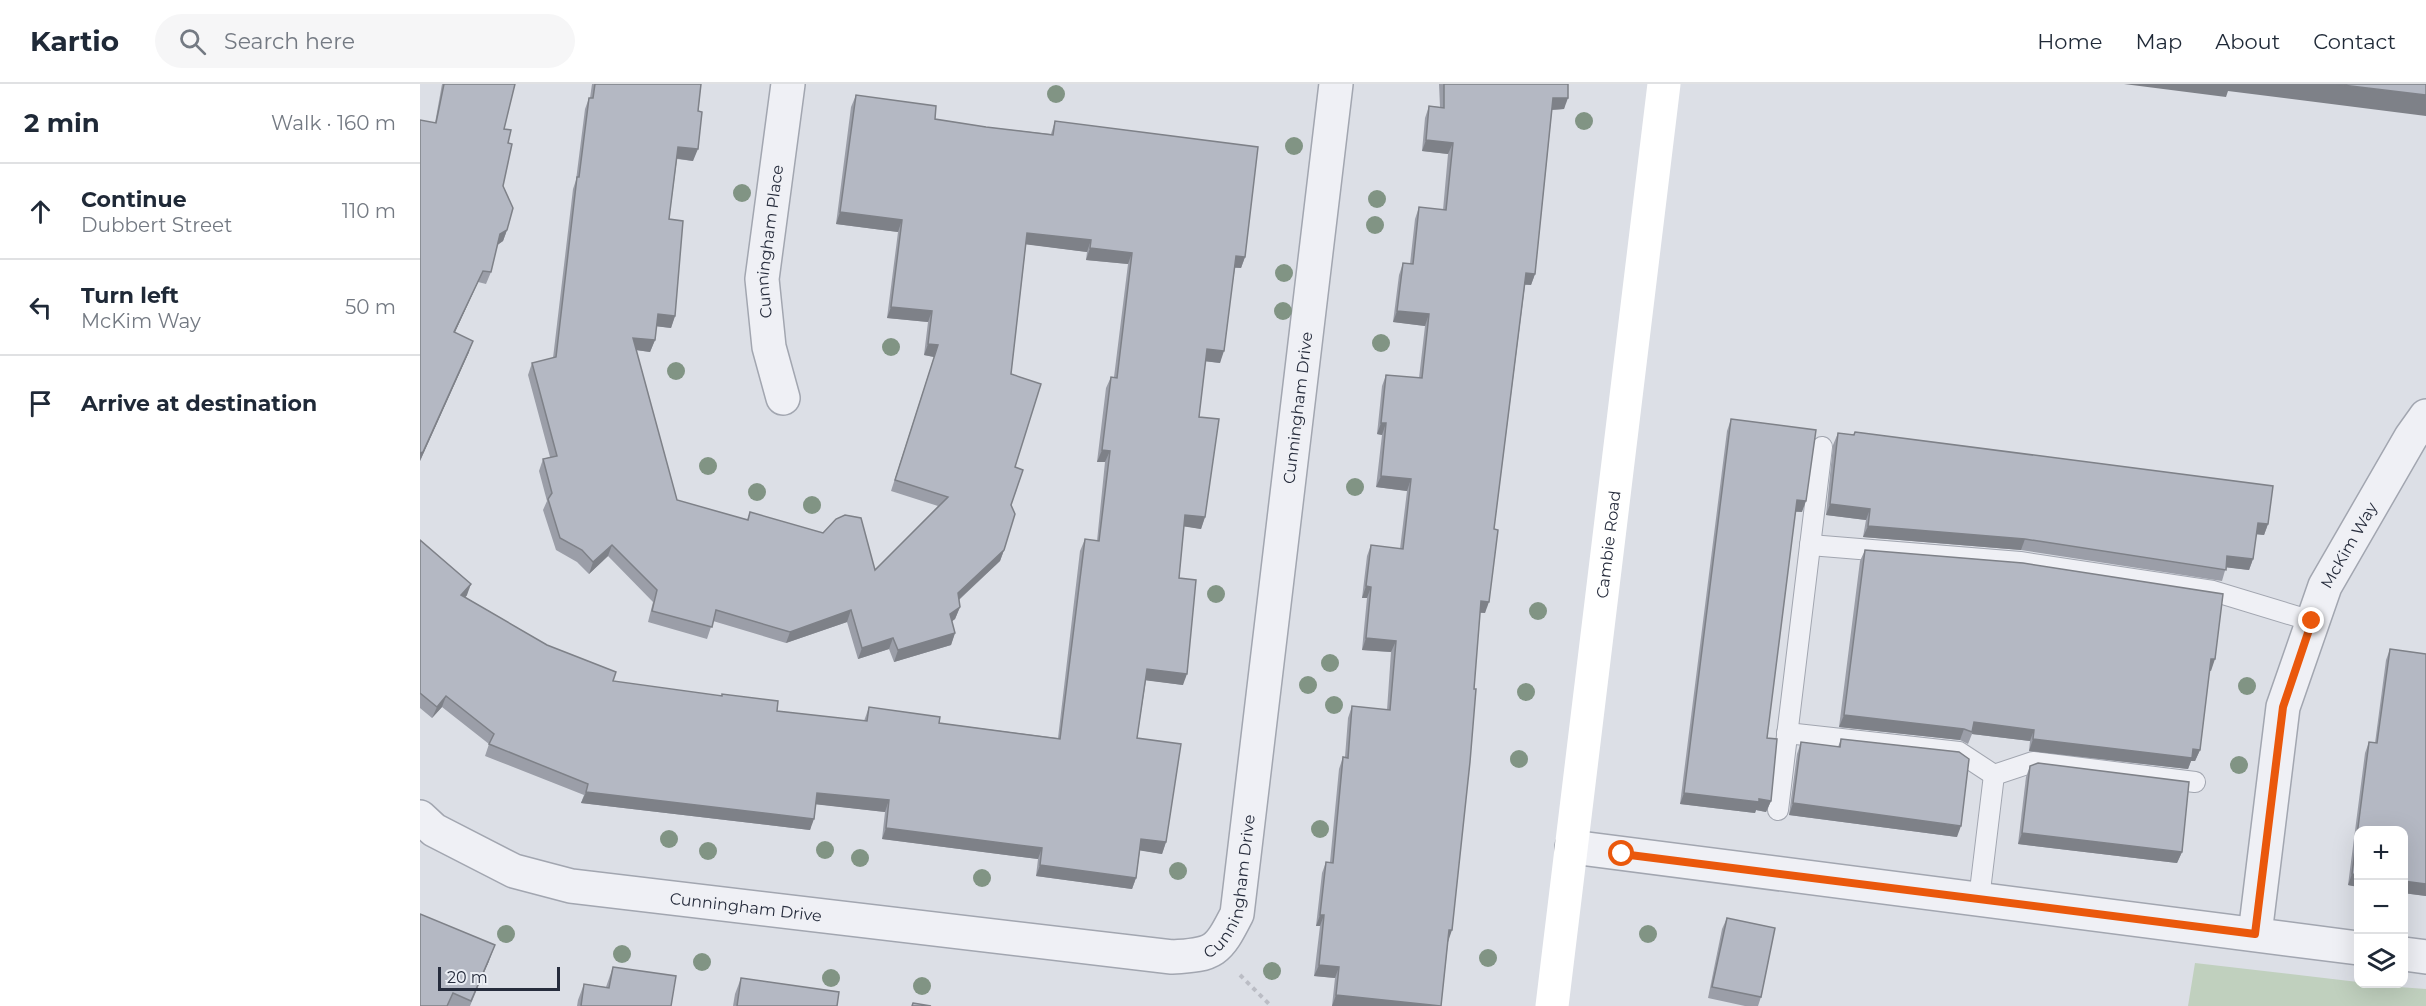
<!DOCTYPE html>
<html lang="en">
<head>
<meta charset="utf-8">
<style>
	:root { --surface:#fff; --page:#f6f6f7; --text:#1f2937; --muted:#747a83; --line:#e0e1e3 }
	body { margin:0; font-family:Montserrat,sans-serif; background:var(--page); color:var(--text) }
	.controls { position:absolute; right:18px; bottom:18px; display:grid; overflow:hidden; border-radius:12px; box-shadow:0 6px 24px #0002 }
	.controls button { width:54px; height:54px; display:grid; place-items:center; padding:0; border:0; border-bottom:2px solid var(--line); background:var(--surface); color:var(--text); font:30px sans-serif }
	.scale { position:absolute; left:18px; bottom:15px; width:122px; box-sizing:border-box; padding-left:6px; border:3px solid #262c3c; border-top:0; font-size:16px; line-height:21px; white-space:nowrap; color:#262c3c; -webkit-text-stroke:4px #ebeef4; paint-order:stroke }
	.stop { position:absolute; width:18px; height:18px; margin:-14px; border:4px solid #ea580c; border-radius:50%; background:#fff }
	.stop.end { background:#ea580c; border-color:#fff; box-shadow:0 2px 6px #0008 }
	.list { margin:0; padding:0; list-style:none }
	h2 { display:flex; justify-content:space-between; align-items:center; height:78px; margin:0; padding:0 24px; font-size:26px }
	h2 small { font-size:20px; font-weight:400; color:var(--muted) }
	.list li { display:grid; grid-template-columns:39px 1fr auto; gap:18px; align-items:center; box-sizing:border-box; height:96px; padding:0 24px; border-top:2px solid var(--line) }
	.list b { display:block; font-size:22px; white-space:nowrap }
	.list p { margin:0; font-size:20px; white-space:nowrap; color:var(--muted) }
	.list em { font-size:20px; font-style:normal; color:var(--muted) }
	.icon { flex:none; width:33px; height:33px; fill:none; stroke:currentColor; stroke-width:2; stroke-linecap:round; stroke-linejoin:round }
	.map { position:relative; flex:none; width:2006px; height:922px; overflow:hidden }
	header { display:flex; align-items:center; gap:36px; box-sizing:border-box; height:84px; padding:0 30px; background:var(--surface); border-bottom:2px solid var(--line) }
	header strong { font-size:28px }
	nav { display:flex; gap:33px; margin-inline-start:auto; font-size:21px }
	.search { width:420px; height:54px; background:var(--page); display:flex; align-items:center; gap:15px; box-sizing:border-box; padding:0 21px; border-radius:33px; color:var(--muted); font-size:22px }
	main { display:flex }
	aside { flex:1; background:var(--surface) }
	.map>svg:first-child { display:block }
	.green { fill:#c0d0be }
	.lines { fill:none; stroke-linecap:round; stroke-linejoin:round }
	.service-casing { stroke:#a2a6b0; stroke-width:22 }
	.minor-casing { stroke:#a2a6b0; stroke-width:36 }
	.path { stroke:#bbbdc5; stroke-width:4; stroke-dasharray:4.5 4.5; stroke-linecap:butt }
	.service { stroke:#eff0f5; stroke-width:20 }
	.minor { stroke:#eff0f5; stroke-width:33 }
	.secondary { stroke:#fff; stroke-width:33 }
	.tree { fill:#819484 }
	.wall { fill:#9b9ea8 }
	.shaded-wall { fill:#7e8188 }
	.building { fill:#b4b8c3; stroke:#7e8188; stroke-width:1.5 }
	.route { stroke:#ea580c; stroke-width:8 }
	.labels { text-anchor:middle; dominant-baseline:central; stroke-width:6; stroke-linejoin:round; paint-order:stroke }
	.street-label { font-size:16px; fill:#262c3c; stroke:#ebeef4 }
</style>
</head>
<body>
<header>
<strong>Kartio</strong>
<div class="search"><svg class="icon" aria-label="search" viewBox="0 0 24 24"><circle cx="10" cy="10" r="6"/><path d="M15 15l6 6"/></svg>Search here</div>
<nav><a>Home</a><a>Map</a><a>About</a><a>Contact</a></nav>
</header>
<main>
<aside>
<h2>2 min<small>Walk · 160 m</small></h2>
<ul class="list">
<li><svg class="icon" aria-label="ahead" viewBox="0 0 24 24"><path d="M12 20V5M6 11l6-6 6 6"/></svg><div><b>Continue</b><p>Dubbert Street</p></div><em>110 m</em></li>
<li><svg class="icon" aria-label="left" viewBox="0 0 24 24"><path d="M17 20v-9H6M10 6l-5 5 5 5"/></svg><div><b>Turn left</b><p>McKim Way</p></div><em>50 m</em></li>
<li><svg class="icon" aria-label="arrive" viewBox="0 0 24 24"><path d="M6 21V4h12l-3 4 3 4H6"/></svg><div><b>Arrive at destination</b></div></li>
</ul>
</aside>
<div class="map">
<svg width="2006" height="922" viewBox="0 0 2006 922">
	<rect width="100%" height="100%" fill="#dcdfe6"/>
	<polygon class="green" points="1775,879 1938,898 1938,900 2006,905 2006,922 1768,922"/>
	<g class="lines">
		<defs>
			<g id="service">
				<polyline points="1390,461 1600,478 1793,507 1892,537"/>
				<polyline points="1367,649 1539,668 1574,691 1613,678 1775,698"/>
				<polyline points="1358,726 1402,363"/>
				<polyline points="1559,815 1574,691"/>
			</g>
			<g id="minor">
				<path id="s1" d="M363,314L349,263L342,195L368,0"/>
				<path id="s2" d="M0,733L14,746L94,787L151,802L752,873C795,871 798,867 817,830L916,0"/>
				<polyline points="1152,763 1938,864"/>
				<path id="s3" d="M1835,850L1863,623L1905,502L1991,353L2006,332"/>
				<polyline points="1984,870 2006,873"/>
			</g>
		</defs>
		<use href="#service" class="service-casing"/>
		<use href="#minor" class="minor-casing"/>
		<polyline class="path" points="820,891 851,922"/>
		<use href="#service" class="service"/>
		<use href="#minor" class="minor"/>
		<path class="secondary" id="s4" d="M1132,922L1244,0"/>
	</g>
	<g class="tree">
		<circle cx="636" cy="10" r="9"/>
		<circle cx="1164" cy="37" r="9"/>
		<circle cx="874" cy="62" r="9"/>
		<circle cx="322" cy="109" r="9"/>
		<circle cx="957" cy="115" r="9"/>
		<circle cx="955" cy="141" r="9"/>
		<circle cx="864" cy="189" r="9"/>
		<circle cx="863" cy="227" r="9"/>
		<circle cx="961" cy="259" r="9"/>
		<circle cx="471" cy="263" r="9"/>
		<circle cx="256" cy="287" r="9"/>
		<circle cx="288" cy="382" r="9"/>
		<circle cx="935" cy="403" r="9"/>
		<circle cx="337" cy="408" r="9"/>
		<circle cx="392" cy="421" r="9"/>
		<circle cx="796" cy="510" r="9"/>
		<circle cx="1118" cy="527" r="9"/>
		<circle cx="910" cy="579" r="9"/>
		<circle cx="888" cy="601" r="9"/>
		<circle cx="1827" cy="602" r="9"/>
		<circle cx="1106" cy="608" r="9"/>
		<circle cx="914" cy="621" r="9"/>
		<circle cx="1099" cy="675" r="9"/>
		<circle cx="1819" cy="681" r="9"/>
		<circle cx="900" cy="745" r="9"/>
		<circle cx="249" cy="755" r="9"/>
		<circle cx="405" cy="766" r="9"/>
		<circle cx="288" cy="767" r="9"/>
		<circle cx="440" cy="774" r="9"/>
		<circle cx="758" cy="787" r="9"/>
		<circle cx="562" cy="794" r="9"/>
		<circle cx="86" cy="850" r="9"/>
		<circle cx="1228" cy="850" r="9"/>
		<circle cx="202" cy="870" r="9"/>
		<circle cx="1068" cy="874" r="9"/>
		<circle cx="282" cy="878" r="9"/>
		<circle cx="852" cy="887" r="9"/>
		<circle cx="411" cy="894" r="9"/>
		<circle cx="502" cy="902" r="9"/>
	</g>
	<g class="wall">
		<polygon points="22,0 95,0 84,45 88,59 83,102 87,146 83,157 77,161 71,188 66,200 58,198 35,248 49,268 0,377 15,39"/>
		<polygon points="172,0 281,0 273,77 257,75 249,135 255,232 251,244 236,242 235,256 230,268 216,266 257,416 327,436 330,428 455,486 518,422 471,407 514,273 504,271 508,238 467,234 478,148 416,140 431,23 436,11 515,35 566,43 631,50 635,37 825,173 821,184 815,184 800,279 785,277 779,333 785,433 781,445 764,442 759,494 763,601 726,596 717,654 746,758 742,770 720,766 716,794 712,805 616,792 618,775 462,755 465,728 396,720 390,746 161,719 164,711 65,672 69,660 22,623 12,634 0,624 0,456 47,511 45,514 127,561 193,597 357,627 444,637 449,623 519,639 638,654 660,467 665,455 677,457 685,378 677,378 686,304 691,293 694,293 708,180 666,176 667,168 606,160 591,290 595,383 591,421 584,466 580,477 539,516 540,523 535,535 532,537 535,549 531,561 474,578 469,565 438,575 427,538 366,559 293,537 287,555 228,538 233,518 188,472 169,490 157,478 136,466 123,426 127,417 119,387 123,375 130,373 108,291 112,279 133,274 153,105 156,96 165,25 169,14 170,14"/>
		<polygon points="1019,0 1148,0 1144,25 1132,26 1115,190 1111,201 1105,201 1074,445 1065,529 1060,529 1028,858 1021,922 912,922 915,894 894,892 900,842 896,842 902,789 906,778 910,778 919,685 923,673 925,673 928,634 932,622 967,626 971,568 942,566 947,514 942,514 947,472 951,461 980,465 987,407 956,403 962,351 957,350 962,302 966,291 999,294 1005,242 973,238 979,191 983,179 990,180 995,135 999,123 1023,126 1028,70 1002,67 1005,34 1009,22 1020,23"/>
		<polygon points="1311,335 1382,428 1375,428 1347,654 1351,717 1346,728 1336,726 1335,729 1260,720 1307,347"/>
		<polygon points="1435,348 1848,440 1844,451 1836,450 1833,475 1829,486 1806,483 1802,497 1601,466 1443,453 1446,436 1406,431 1413,361 1418,349 1433,351"/>
		<polygon points="1445,466 1791,587 1789,587 1780,666 1775,677 1771,677 1768,685 1609,667 1610,657 1552,650 1548,660 1540,656 1419,643 1440,477"/>
		<polygon points="1970,565 2006,570 2006,812 1983,809 1983,747 1938,803 1928,801 1945,669 1949,658 1955,659 1966,576"/>
		<polygon points="1421,655 1537,753 1369,731 1377,670 1381,658 1418,663"/>
		<polygon points="1610,682 1762,768 1757,779 1598,760 1606,693"/>
		<polygon points="1307,834 1341,913 1338,922 1325,922 1288,914 1302,845"/>
		<polygon points="69,877 50,922 0,922"/>
		<polygon points="193,883 251,922 157,922 158,916 164,900 186,903"/>
		<polygon points="321,894 417,922 313,922 315,910"/>
	</g>
	<g class="shaded-wall">
		<polygon points="1704,0 1914,0 2006,11 2006,32 1808,7 1806,13"/>
		<polygon points="1133,14 1148,14 1144,25 1129,26"/>
		<polygon points="1006,56 1033,59 1028,70 1002,67"/>
		<polygon points="258,63 278,65 273,77 254,74"/>
		<polygon points="420,128 482,136 478,148 416,140"/>
		<polygon points="87,146 83,157 76,162 80,150"/>
		<polygon points="607,149 671,156 667,168 603,160"/>
		<polygon points="670,164 712,169 708,180 666,176"/>
		<polygon points="816,172 825,173 821,184 812,183"/>
		<polygon points="63,187 58,198 30,259 34,248"/>
		<polygon points="1106,189 1115,190 1111,201 1102,200"/>
		<polygon points="471,223 512,227 508,238 467,234"/>
		<polygon points="977,227 1009,230 1005,242 973,238"/>
		<polygon points="238,230 255,232 251,244 234,242"/>
		<polygon points="213,254 235,256 230,268 209,265"/>
		<polygon points="53,257 49,268 0,377 0,369"/>
		<polygon points="508,260 518,261 514,273 504,271"/>
		<polygon points="787,265 804,267 800,279 783,277"/>
		<polygon points="961,339 966,339 962,351 957,350"/>
		<polygon points="682,366 690,367 685,378 677,378"/>
		<polygon points="961,392 991,395 987,407 956,403"/>
		<polygon points="1377,416 1386,417 1382,428 1372,427"/>
		<polygon points="1410,420 1450,425 1446,436 1406,431"/>
		<polygon points="765,431 785,433 781,445 761,442"/>
		<polygon points="1838,439 1848,440 1844,451 1834,450"/>
		<polygon points="1448,442 1605,455 1601,466 1443,453"/>
		<polygon points="192,461 188,472 169,490 173,478"/>
		<polygon points="584,466 580,477 534,520 538,509"/>
		<polygon points="1807,472 1833,475 1829,486 1803,483"/>
		<polygon points="51,500 47,511 37,523 41,511"/>
		<polygon points="946,502 951,503 947,514 942,514"/>
		<polygon points="1061,517 1069,518 1065,529 1057,528"/>
		<polygon points="540,523 535,535 526,542 530,530"/>
		<polygon points="431,526 427,538 366,559 370,548"/>
		<polygon points="535,549 531,561 474,578 478,566"/>
		<polygon points="473,554 469,565 438,575 442,564"/>
		<polygon points="946,554 976,557 971,568 942,566"/>
		<polygon points="1791,575 1795,575 1791,587 1787,586"/>
		<polygon points="727,585 767,590 763,601 723,596"/>
		<polygon points="26,612 22,623 12,634 17,623"/>
		<polygon points="1424,631 1544,645 1540,656 1419,643"/>
		<polygon points="1554,638 1614,646 1610,657 1552,650"/>
		<polygon points="1613,655 1780,666 1775,677 1771,677 1768,685 1609,667"/>
		<polygon points="166,708 394,735 390,746 161,719"/>
		<polygon points="397,709 469,716 465,728 393,720"/>
		<polygon points="1264,709 1339,715 1351,717 1346,728 1336,726 1335,729 1260,720"/>
		<polygon points="1373,719 1541,742 1537,753 1369,731"/>
		<polygon points="466,744 622,764 618,775 462,755"/>
		<polygon points="1602,749 1762,768 1757,779 1598,760"/>
		<polygon points="721,755 746,758 742,770 717,766"/>
		<polygon points="620,781 716,794 712,805 616,792"/>
		<polygon points="1932,790 1938,791 1938,803 1928,801"/>
		<polygon points="1983,797 2006,800 2006,812 1983,809"/>
		<polygon points="900,831 904,831 900,842 896,842"/>
		<polygon points="1029,846 1032,846 1028,858 1025,857"/>
		<polygon points="75,861 69,877 49,922"/>
		<polygon points="899,881 919,883 915,894 894,892"/>
		<polygon points="916,911 1021,922 912,922"/>
	</g>
	<g class="building">
		<polygon points="24,0 95,0 84,45 91,46 88,59 92,60 83,102 93,124 87,146 80,150 71,188 63,187 34,248 53,257 3,368 0,369 0,36 16,39"/>
		<polygon points="175,0 281,0 278,27 282,28 278,65 258,63 249,135 263,137 255,232 238,230 235,256 213,254 257,416 328,436 330,428 403,449 416,435 425,431 441,434 455,486 528,413 475,396 518,261 508,260 512,227 471,223 482,136 420,128 436,11 516,22 515,35 566,43 633,51 635,37 838,63 825,173 816,172 804,267 787,265 779,333 799,335 785,433 765,431 759,494 776,496 767,590 727,585 717,654 761,660 746,758 721,755 716,794 620,781 622,764 466,744 469,716 397,709 394,735 166,708 168,700 69,660 74,650 26,612 17,623 0,609 0,456 51,500 41,511 127,561 196,588 193,597 302,612 302,610 358,617 357,627 447,637 449,623 520,633 519,639 640,655 665,455 679,457 690,367 682,366 691,293 697,294 712,169 670,164 671,156 607,149 591,290 621,300 595,383 603,386 591,421 595,430 584,466 538,509 540,523 530,530 535,549 478,566 473,554 442,564 431,526 370,548 296,526 292,543 232,527 237,506 192,461 173,478 162,466 140,454 128,415 132,409 123,375 137,372 112,279 136,273 157,93 159,93 169,14 173,14"/>
		<polygon points="1024,0 1148,0 1148,14 1133,14 1115,190 1106,189 1074,445 1078,446 1069,518 1061,517 1054,605 1056,605 1050,678 1032,846 1029,846 1021,922 916,911 919,883 899,881 904,831 900,831 906,778 913,779 923,673 928,674 932,622 970,626 976,557 946,554 951,503 946,502 951,461 983,465 991,395 961,392 966,339 961,339 966,291 1002,294 1009,230 977,227 983,179 993,180 999,123 1026,126 1033,59 1006,56 1009,22 1024,24"/>
		<polygon points="1914,0 2006,0 2006,11"/>
		<polygon points="1311,335 1396,346 1386,417 1377,416 1347,654 1357,655 1351,717 1339,715 1339,718 1264,709"/>
		<polygon points="1435,348 1853,402 1848,440 1838,439 1833,475 1807,472 1806,486 1605,455 1448,442 1450,425 1410,420 1418,349 1434,351"/>
		<polygon points="1445,466 1603,479 1803,510 1795,575 1791,575 1780,666 1773,665 1772,674 1613,655 1614,646 1554,638 1552,648 1544,645 1424,631"/>
		<polygon points="1970,565 2006,570 2006,800 1983,797 1983,747 1938,747 1938,791 1932,790 1949,658 1957,659"/>
		<polygon points="1421,655 1539,668 1549,675 1541,742 1373,719 1381,658 1420,663"/>
		<polygon points="1618,679 1769,698 1762,768 1602,749 1610,682"/>
		<polygon points="0,830 75,861 51,917 33,909 27,922 0,922"/>
		<polygon points="1307,834 1355,844 1341,913 1292,903"/>
		<polygon points="193,883 256,892 251,922 161,922 164,900 189,904"/>
		<polygon points="321,894 419,908 417,922 317,922"/>
		<polygon points="493,919 511,922 492,922"/>
	</g>
	<g class="lines">
		<polyline class="route" points="1202,770 1835,850 1863,623 1892,537"/>
	</g>
	<g class="labels">
		<g class="street-label">
			<text stroke="none"><textPath href="#s1" startOffset="159">Cunningham Place</textPath></text>
			<text stroke="none"><textPath href="#s2" startOffset="1368">Cunningham Drive</textPath></text>
			<text stroke="none"><textPath href="#s4" startOffset="465">Cambie Road</textPath></text>
			<text stroke="none"><textPath href="#s3" startOffset="404">McKim Way</textPath></text>
			<text stroke="none"><textPath href="#s2" startOffset="882">Cunningham Drive</textPath></text>
			<text stroke="none"><textPath href="#s2" startOffset="344">Cunningham Drive</textPath></text>
		</g>
	</g>
</svg>
<div class="controls">
<button>+</button>
<button>−</button>
<button><svg class="icon" aria-label="layers" viewBox="0 0 24 24"><path d="M12 4l9 5-9 5-9-5zM3 14l9 5 9-5"/></svg></button>
</div>
<div class="scale">20 m</div>
<div class="stop" style="left:1202px;top:770px"></div>
<div class="stop end" style="left:1892px;top:537px"></div>
</div>
</main>
</body>
</html>
